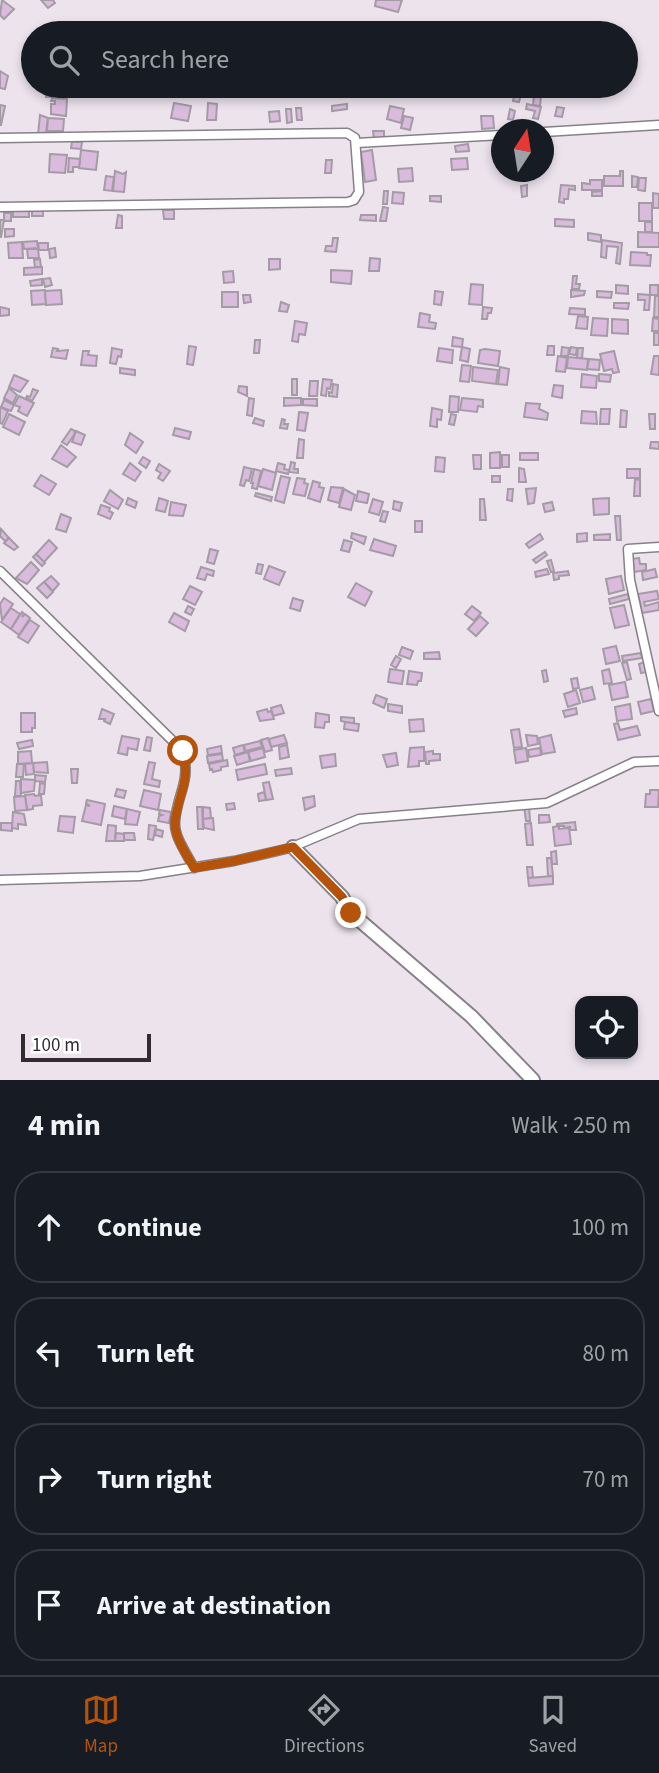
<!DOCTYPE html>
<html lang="en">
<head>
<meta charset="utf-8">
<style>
	:root { --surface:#171b24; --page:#20242c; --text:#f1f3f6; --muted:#9ea1a6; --line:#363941; --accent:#b45309 }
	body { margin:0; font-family:"Source Sans 3",sans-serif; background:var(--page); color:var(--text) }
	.controls { position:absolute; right:21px; bottom:21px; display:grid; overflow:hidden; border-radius:14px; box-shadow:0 4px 10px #0003 }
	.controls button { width:63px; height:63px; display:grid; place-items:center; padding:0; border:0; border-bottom:2px solid var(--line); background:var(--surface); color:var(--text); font:35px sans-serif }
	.compass { position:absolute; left:491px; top:119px; width:63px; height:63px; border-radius:50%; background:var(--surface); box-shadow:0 4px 10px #0003; rotate:12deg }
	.scale { position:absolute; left:21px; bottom:18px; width:130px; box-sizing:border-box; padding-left:7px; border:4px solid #302c30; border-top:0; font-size:19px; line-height:24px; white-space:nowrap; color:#302c30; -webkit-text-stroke:5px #fff; paint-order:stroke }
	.stop { position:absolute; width:21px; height:21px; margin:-16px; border:5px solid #b45309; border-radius:50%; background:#fff }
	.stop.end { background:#b45309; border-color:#fff; box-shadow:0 2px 7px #0008 }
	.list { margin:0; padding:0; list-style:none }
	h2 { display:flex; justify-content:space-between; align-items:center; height:91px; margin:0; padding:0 28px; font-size:30px }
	h2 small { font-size:23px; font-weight:400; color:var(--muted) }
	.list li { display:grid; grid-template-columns:46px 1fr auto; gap:21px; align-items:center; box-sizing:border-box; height:112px; margin:0 14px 14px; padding:0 14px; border:2px solid var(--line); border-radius:28px }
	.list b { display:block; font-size:26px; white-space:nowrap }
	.list em { font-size:23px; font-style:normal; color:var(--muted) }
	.icon { flex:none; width:38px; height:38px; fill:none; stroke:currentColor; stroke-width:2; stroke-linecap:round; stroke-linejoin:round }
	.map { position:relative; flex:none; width:659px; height:1080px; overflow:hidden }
	.search { position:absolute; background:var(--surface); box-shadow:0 4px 10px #0003; left:21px; right:21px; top:21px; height:77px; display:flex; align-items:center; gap:18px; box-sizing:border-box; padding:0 24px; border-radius:38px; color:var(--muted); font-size:26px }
	.sheet { height:595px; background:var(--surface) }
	nav { display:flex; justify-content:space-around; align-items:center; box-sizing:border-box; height:98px; border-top:2px solid var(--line); background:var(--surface); font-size:19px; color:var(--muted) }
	nav a { display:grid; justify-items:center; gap:4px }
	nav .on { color:var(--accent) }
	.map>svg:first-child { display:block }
	.building { fill:#dabbde; stroke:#a49ca5; stroke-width:2 }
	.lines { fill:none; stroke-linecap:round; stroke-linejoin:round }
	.street-casing { stroke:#888089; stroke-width:11 }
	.secondary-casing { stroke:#888089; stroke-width:16 }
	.street { stroke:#fff; stroke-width:8 }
	.secondary { stroke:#fff; stroke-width:12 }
	.route { stroke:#b45309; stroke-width:9 }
</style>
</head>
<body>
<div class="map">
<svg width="659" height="1080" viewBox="0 0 659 1080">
	<rect width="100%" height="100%" fill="#ece3ed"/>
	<g class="building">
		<polygon points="2,0 14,9 4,19 0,15"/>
		<polygon points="41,0 53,0 55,3 48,8"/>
		<polygon points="376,0 402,0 398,12 375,6"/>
		<polygon points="70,23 82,24 81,33 64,33 65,26 69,27"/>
		<polygon points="0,71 8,76 5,89 0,88"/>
		<rect x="46" y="86" width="6" height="11"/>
		<polygon points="52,86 68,86 68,96 52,95"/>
		<polygon points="178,86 188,86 188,93 177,92"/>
		<polygon points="516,86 523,86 519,102 513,101"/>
		<polygon points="534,95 541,96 540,106 533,105"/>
		<polygon points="52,98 67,99 66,116 51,114 51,104 55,104 55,101 51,101"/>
		<polygon points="174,103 191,106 188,121 171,118"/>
		<polygon points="208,103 217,104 216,120 207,120"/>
		<polygon points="347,104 347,109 332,111 332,106"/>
		<polygon points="527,104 541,107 538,119 533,118 535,111 526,109"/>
		<polygon points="0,105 5,106 1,125 0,125"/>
		<polygon points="390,106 404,109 401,123 387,119"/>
		<polygon points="557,107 564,108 562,117 555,116"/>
		<polygon points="296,108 301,108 302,120 297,120"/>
		<polygon points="286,109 291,109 292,122 287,123"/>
		<polygon points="510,109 515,111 513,120 508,119"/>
		<polygon points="279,111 280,121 270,122 269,112"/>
		<polygon points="40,115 48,118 46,133 43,133 43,135 38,135"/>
		<polygon points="404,116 413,118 410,130 401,128"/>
		<polygon points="481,116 493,116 494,128 482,129"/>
		<polygon points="48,118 64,119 63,131 47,131"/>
		<polygon points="373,131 384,131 384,138 374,139"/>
		<polygon points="72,142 82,142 81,149 71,148"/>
		<polygon points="468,144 469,151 456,152 455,146"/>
		<polygon points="81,150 98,152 96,170 79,168"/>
		<polygon points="372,150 376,180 365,182 361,152"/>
		<polygon points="50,154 67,155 65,173 49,172"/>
		<polygon points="69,158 80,159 79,167 73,167 73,172 68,172"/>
		<polygon points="467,158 468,169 452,170 451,159"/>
		<polygon points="326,160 332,160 331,173 325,173"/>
		<polygon points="412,168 413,181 399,182 398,169"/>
		<polygon points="115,171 123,174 126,172 124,192 113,191"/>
		<polygon points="620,171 623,171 623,186 604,186 604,176 620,176"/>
		<polygon points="106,176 114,177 112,191 104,190"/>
		<polygon points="632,176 638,177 637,187 632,187"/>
		<polygon points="639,178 646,178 645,191 638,190"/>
		<polygon points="590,180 602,180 602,190 582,190 582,183 590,184"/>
		<polygon points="527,185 527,196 522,197 521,186"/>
		<polygon points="561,185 575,186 575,190 569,189 568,199 564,199 564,203 559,202"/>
		<polygon points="384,191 388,191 387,204 383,204"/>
		<polygon points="602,191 602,196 592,196 592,192"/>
		<polygon points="393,192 404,193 403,204 392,203"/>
		<polygon points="653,193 659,194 659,208 653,208"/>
		<polygon points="430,196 441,196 441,202 430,201"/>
		<rect x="639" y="203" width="13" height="18"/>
		<polygon points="383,207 388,208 386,221 380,221"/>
		<rect x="13" y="209" width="16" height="8"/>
		<rect x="32" y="209" width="11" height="7"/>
		<polygon points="163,210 174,210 174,219 164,219"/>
		<rect x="4" y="213" width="7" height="8"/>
		<polygon points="118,215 122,216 122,228 116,228"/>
		<polygon points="361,215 376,215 376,221 360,220"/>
		<polygon points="555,219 574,220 574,227 555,226"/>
		<polygon points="0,220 4,220 1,237 0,237"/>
		<rect x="645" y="222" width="7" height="10"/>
		<polygon points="5,229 14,229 14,236 5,237"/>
		<polygon points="638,232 659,233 659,247 638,247"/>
		<polygon points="588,233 601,235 601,242 588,240"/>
		<polygon points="333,238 338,238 336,252 325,251 326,246 332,246"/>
		<polygon points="602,240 622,243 620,264 616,263 618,247 607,246 606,258 601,257"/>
		<polygon points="37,241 38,248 24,249 23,242"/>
		<polygon points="22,242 23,258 9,258 8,243"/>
		<polygon points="38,243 48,243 48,250 39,250"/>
		<polygon points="55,248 56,257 50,258 49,249"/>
		<polygon points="27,249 38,249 39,258 28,258"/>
		<polygon points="631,252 647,253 647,255 651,255 650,266 630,265"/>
		<polygon points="370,258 380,259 379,271 369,271"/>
		<polygon points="40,259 41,267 35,267 34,260"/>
		<polygon points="269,259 280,259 280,269 269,270"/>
		<polygon points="42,267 42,274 24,275 24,268"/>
		<polygon points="331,270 352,271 351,284 331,282"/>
		<polygon points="233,271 234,282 224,283 223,272"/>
		<polygon points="573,276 577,276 576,284 580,284 579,289 572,289"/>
		<polygon points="50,278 52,285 45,287 43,279"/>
		<polygon points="42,279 42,285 31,286 30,281"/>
		<polygon points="471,284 483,285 482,305 469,304"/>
		<polygon points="616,285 628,286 628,294 616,293"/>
		<rect x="650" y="285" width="8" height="10"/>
		<polygon points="45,290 46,304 32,305 31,291"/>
		<polygon points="61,290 62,304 46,305 45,291"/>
		<polygon points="571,290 585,291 584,295 571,297"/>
		<polygon points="435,291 443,292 441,305 434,304"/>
		<polygon points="597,291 612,292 611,298 597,297"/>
		<rect x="222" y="292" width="16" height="15"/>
		<polygon points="638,294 650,295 649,310 644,310 645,300 638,300"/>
		<polygon points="243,295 250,295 251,302 244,303"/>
		<polygon points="655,296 659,296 659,317 654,317"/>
		<polygon points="281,302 289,305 287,312 279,311"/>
		<polygon points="614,303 629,303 628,309 614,308"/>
		<polygon points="0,307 9,309 9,315 0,316"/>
		<polygon points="483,307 492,308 491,313 488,313 487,319 482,319"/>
		<polygon points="570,308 585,309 585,315 569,314"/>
		<polygon points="420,313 430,315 429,322 436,323 435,329 418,327"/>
		<polygon points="578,316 588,317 587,329 576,328"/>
		<polygon points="593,318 608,319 607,336 591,335"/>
		<polygon points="653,318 659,319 659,331 652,331"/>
		<polygon points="612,319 628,320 628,334 612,333"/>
		<polygon points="295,321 307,323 305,335 299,334 298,342 292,341"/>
		<rect x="654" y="333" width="5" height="12"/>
		<polygon points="453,337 463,339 462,347 452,346"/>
		<polygon points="255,340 260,340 259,353 254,353"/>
		<polygon points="189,346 196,347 193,365 187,364"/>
		<polygon points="548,346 554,346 554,355 547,355"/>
		<polygon points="462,347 470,349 468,362 460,360"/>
		<polygon points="562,347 569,348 568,356 561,356"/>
		<polygon points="571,347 577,348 576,355 569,354"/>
		<polygon points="53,348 58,349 57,351 68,350 66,359 51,357"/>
		<polygon points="112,348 122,350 121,357 118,356 116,364 110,363"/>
		<polygon points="439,348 453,350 452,363 437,361"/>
		<polygon points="578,348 583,348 582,358 577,358"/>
		<polygon points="485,349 500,351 498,366 478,363 480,350"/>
		<polygon points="83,351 89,351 88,355 97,356 96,366 81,365"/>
		<polygon points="614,351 619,372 613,373 612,369 604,371 600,354"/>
		<polygon points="558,356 567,358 565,372 556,371"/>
		<polygon points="654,356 659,356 659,375 651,374"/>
		<polygon points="568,357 588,359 587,370 567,368"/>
		<polygon points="589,359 600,360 599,370 587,369"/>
		<polygon points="462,365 471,366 469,382 460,381"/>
		<polygon points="473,367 498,370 496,384 472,381"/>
		<polygon points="500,367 509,369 507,385 498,384"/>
		<polygon points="120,368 135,370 135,375 120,373"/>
		<polygon points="582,374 597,376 596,388 581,387"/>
		<polygon points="599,374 611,375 610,382 599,381"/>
		<polygon points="14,375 28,381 20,392 9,387"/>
		<rect x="292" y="379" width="5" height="16"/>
		<polygon points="323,379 332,380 330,389 327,388 326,396 321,395"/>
		<polygon points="310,381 318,381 317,396 309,396"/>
		<polygon points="333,384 338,385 337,397 329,396 329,392 332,393"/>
		<polygon points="554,385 563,386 562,398 552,396"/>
		<polygon points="239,386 247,387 247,396 238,392"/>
		<polygon points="9,388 17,395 13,403 4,398"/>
		<polygon points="33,389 38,391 32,401 26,398 27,396 30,397"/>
		<polygon points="19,396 34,403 27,416 18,411 20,407 14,405"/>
		<polygon points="450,396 459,397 458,412 449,412"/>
		<polygon points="249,398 254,399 252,416 247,415"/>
		<polygon points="284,398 301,398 301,405 284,406"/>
		<polygon points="462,398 483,400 483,407 478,406 477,412 460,410"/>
		<polygon points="303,399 317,399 317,406 303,405"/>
		<polygon points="4,400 14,405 11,411 1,407"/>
		<polygon points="526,403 540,404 539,409 548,413 547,420 524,417"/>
		<polygon points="0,407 8,411 2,424 0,423"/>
		<polygon points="432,408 442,410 441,420 437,419 437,427 430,426"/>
		<polygon points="601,409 610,409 609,424 600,424"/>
		<polygon points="621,410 627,411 626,427 620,427"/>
		<polygon points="582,411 596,412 597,424 581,423"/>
		<polygon points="299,412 308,413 305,431 297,430"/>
		<polygon points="9,414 25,422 19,435 3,427"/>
		<polygon points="451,414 456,415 454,425 449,424"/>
		<polygon points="649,414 655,414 655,429 650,429"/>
		<polygon points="255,418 264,421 263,426 253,423"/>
		<polygon points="282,419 285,420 284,424 288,424 287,429 280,428"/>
		<polygon points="175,428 191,432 189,439 173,435"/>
		<polygon points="71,429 75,431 74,435 67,445 62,442"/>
		<polygon points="76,431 85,435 81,445 72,442"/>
		<polygon points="130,433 143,442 136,453 125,445"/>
		<polygon points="299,439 304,440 303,458 297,458"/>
		<polygon points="651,442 659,442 659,449 650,448"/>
		<polygon points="61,445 76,457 67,467 52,459"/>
		<polygon points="500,452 500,468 490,468 490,453"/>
		<rect x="520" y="453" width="18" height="7"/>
		<polygon points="473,455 481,455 481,469 474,469"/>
		<rect x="502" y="455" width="7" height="12"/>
		<polygon points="143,457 150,461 146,468 139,463"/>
		<polygon points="436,457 445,458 444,472 435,471"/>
		<polygon points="291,462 295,463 294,469 298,469 298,473 289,472"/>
		<polygon points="130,463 141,472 135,481 123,474"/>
		<polygon points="278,463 285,465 284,469 289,470 288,474 276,471"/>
		<polygon points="159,464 170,471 163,481 158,478 161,473 156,470"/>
		<polygon points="244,467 252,469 249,481 246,480 244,486 240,485"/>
		<polygon points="519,468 524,469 526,482 519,482"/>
		<polygon points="254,469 261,471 257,489 252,488 253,483 251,483"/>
		<polygon points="263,469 276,473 272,490 258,486"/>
		<rect x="627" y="469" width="13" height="9"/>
		<polygon points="41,475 56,484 49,495 34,486"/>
		<polygon points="281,476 290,478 284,503 275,500"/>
		<rect x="492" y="476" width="8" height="6"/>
		<polygon points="297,478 305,479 304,483 308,484 305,496 293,494"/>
		<polygon points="635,479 640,480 640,496 634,496"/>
		<polygon points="313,481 320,483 319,487 324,488 320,502 308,498"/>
		<polygon points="331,487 343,488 339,503 328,500"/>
		<polygon points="536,488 534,503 528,504 526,489"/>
		<polygon points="344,489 355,495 351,510 339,507"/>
		<polygon points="508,489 513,489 512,501 507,500"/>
		<polygon points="110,490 123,500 118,509 104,501"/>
		<polygon points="358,491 369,494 367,503 356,501"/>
		<polygon points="256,493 272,497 271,501 255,496"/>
		<polygon points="128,498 137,502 135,508 126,504"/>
		<polygon points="159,498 168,501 165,512 156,510"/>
		<polygon points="609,498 609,514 594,515 593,499"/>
		<polygon points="373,499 383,502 379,515 369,512"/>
		<polygon points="480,499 484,499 486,520 480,520"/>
		<polygon points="394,501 402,503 400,511 393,509"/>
		<polygon points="171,502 186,505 183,516 169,515"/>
		<polygon points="552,502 554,510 545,512 543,504"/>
		<polygon points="101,505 110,508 109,511 113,513 110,519 98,514"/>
		<polygon points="383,511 388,512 385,522 380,521"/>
		<polygon points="61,514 71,518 66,532 56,529"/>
		<polygon points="615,516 620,516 621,540 617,540"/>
		<rect x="415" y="521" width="7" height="11"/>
		<polygon points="1,529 9,538 5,541 0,536"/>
		<polygon points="352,533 366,537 364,544 351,538"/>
		<polygon points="587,533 587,541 577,542 577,534"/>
		<polygon points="540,534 543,539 529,548 526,544"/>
		<polygon points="610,534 610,540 594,540 594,535"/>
		<polygon points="9,538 18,547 14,550 4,543"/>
		<polygon points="374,539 396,546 393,556 370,550"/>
		<polygon points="49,540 57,548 44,562 36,554"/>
		<polygon points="344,540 352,542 349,552 341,550"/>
		<polygon points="210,549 218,551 214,564 207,562"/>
		<polygon points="545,552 547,555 536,563 533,560"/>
		<polygon points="36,554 45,563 42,566 33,557"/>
		<polygon points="639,558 640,564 646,564 646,570 634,572 632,559"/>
		<polygon points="551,560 554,571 551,572 547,561"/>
		<polygon points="31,562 39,570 27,584 16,578"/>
		<polygon points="258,564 263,565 261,574 256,573"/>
		<polygon points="269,566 285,572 279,585 264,579"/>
		<polygon points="201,567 214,571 213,576 207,574 205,580 197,578"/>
		<polygon points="547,569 549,574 536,577 535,572"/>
		<polygon points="655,569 657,577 643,580 642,572"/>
		<polygon points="568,571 569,575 559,576 559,579 554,580 553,573"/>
		<polygon points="51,576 59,584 53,591 44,582"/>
		<polygon points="621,576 624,590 609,594 606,579"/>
		<polygon points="44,582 53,592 47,598 37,588"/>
		<polygon points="356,583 372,592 365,606 348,597"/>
		<polygon points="190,586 202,592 195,605 183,599"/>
		<polygon points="657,591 659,599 644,602 645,606 659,602 659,610 642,613 638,594"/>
		<polygon points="628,594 629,599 610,604 609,599"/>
		<polygon points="4,598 13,604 2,620 0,604"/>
		<polygon points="293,598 303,601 300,611 290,608"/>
		<polygon points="624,605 629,625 615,628 610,608"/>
		<polygon points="188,606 194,609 191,615 185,612"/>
		<polygon points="472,606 481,613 474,621 465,614"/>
		<polygon points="11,608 20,614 11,629 1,622"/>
		<polygon points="22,612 24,614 22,617 25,614 30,618 19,635 11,629"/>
		<polygon points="174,613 189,621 185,631 169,622"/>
		<polygon points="480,616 488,623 476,636 468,629"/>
		<polygon points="30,620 39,626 28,643 18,637"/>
		<polygon points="616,646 620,661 606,664 603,649"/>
		<polygon points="402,647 413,651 410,659 399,655"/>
		<polygon points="439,652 440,659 424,659 424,653"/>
		<polygon points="641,653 642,658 623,661 622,656"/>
		<polygon points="396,656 401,659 396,668 391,665"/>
		<polygon points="627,662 631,679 627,680 622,663"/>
		<polygon points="645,662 647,672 641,673 639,664"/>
		<polygon points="390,669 404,671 402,684 388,682"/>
		<polygon points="609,669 612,683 604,684 602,671"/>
		<polygon points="546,670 548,681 544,682 542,671"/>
		<polygon points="409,671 422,673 421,681 418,681 417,685 407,684"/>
		<polygon points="577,678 579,688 573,689 571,679"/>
		<polygon points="625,682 628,697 612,700 609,685"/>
		<polygon points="592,687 595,699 583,702 580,690"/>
		<polygon points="576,690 580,703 568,707 564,694"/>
		<polygon points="376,695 387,699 384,708 373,703"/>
		<polygon points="651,699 654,711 641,714 638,702"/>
		<polygon points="388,704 402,706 402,713 388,711"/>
		<polygon points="630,704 632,719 617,721 615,707"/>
		<polygon points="281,705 284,713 273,716 271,708"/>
		<polygon points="576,708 577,714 565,717 563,711"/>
		<polygon points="102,709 114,714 110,724 104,721 105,719 99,719"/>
		<polygon points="267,709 268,712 271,711 274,719 260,721 257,712"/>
		<polygon points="21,713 35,713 35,728 32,728 32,732 21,732"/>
		<polygon points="316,713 329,715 329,722 325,722 324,728 315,727"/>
		<polygon points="341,717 354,718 354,724 341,721"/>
		<polygon points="423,719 424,731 410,732 409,720"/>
		<polygon points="345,722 359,724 358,731 344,729"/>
		<polygon points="618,723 620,730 637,726 640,735 618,740 614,724"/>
		<polygon points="519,729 522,747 514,748 511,730"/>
		<polygon points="284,735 287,743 271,747 269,739"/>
		<polygon points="526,735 537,736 538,744 528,746"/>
		<polygon points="551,735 555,752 542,754 539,738"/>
		<polygon points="122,736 139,739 137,750 128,748 127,755 118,753"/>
		<polygon points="147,737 152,738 150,751 144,750"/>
		<polygon points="268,738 272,750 265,752 261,740"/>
		<polygon points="32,740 33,746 19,749 17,743"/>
		<polygon points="260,741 262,747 245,751 244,745"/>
		<polygon points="243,745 245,752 235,755 233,748"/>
		<polygon points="287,745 289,757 280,759 279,747"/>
		<polygon points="221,746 222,753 208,755 207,749"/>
		<polygon points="424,747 424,761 419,761 419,766 408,767 410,748"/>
		<polygon points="263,748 265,757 251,761 248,752"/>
		<polygon points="526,748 528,761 516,763 514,750"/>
		<polygon points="540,748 541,755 529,757 528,750"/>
		<polygon points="31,751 32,763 18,764 18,752"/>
		<polygon points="433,751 433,754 440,754 440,760 429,761 429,764 426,764 425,752"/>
		<polygon points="248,752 250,761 237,765 234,756"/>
		<polygon points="396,753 398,765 387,767 383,755"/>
		<polygon points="222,754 223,760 208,763 207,756"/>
		<polygon points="335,754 336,766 322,768 320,756"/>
		<polygon points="227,760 228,766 221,767 221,770 213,772 212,769 210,770 209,764"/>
		<polygon points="47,762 48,773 34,772 33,763"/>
		<polygon points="149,762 155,763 152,779 160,781 159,787 144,784"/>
		<polygon points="33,763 34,774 26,775 25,764"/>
		<polygon points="17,764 24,764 23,777 16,777"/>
		<polygon points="265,764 267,774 238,780 236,770"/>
		<polygon points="291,768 292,774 276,776 275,770"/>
		<polygon points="71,769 78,769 77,783 72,783"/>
		<polygon points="35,775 46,776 45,782 35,781"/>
		<polygon points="21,779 35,780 34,791 21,793"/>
		<polygon points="16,781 20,781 21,796 15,796"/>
		<polygon points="269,782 273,799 266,800 263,783"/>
		<polygon points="40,783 45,784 44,794 39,794"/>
		<polygon points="117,789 126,791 124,798 115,796"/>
		<polygon points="144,790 161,794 158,810 140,806"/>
		<polygon points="650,790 659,790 658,807 645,807 646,794 650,794"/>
		<polygon points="264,792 266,800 259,801 258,794"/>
		<polygon points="34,794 35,796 41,795 42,805 33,806 33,809 27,810 25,795"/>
		<polygon points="25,796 27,810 15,811 14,797"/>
		<polygon points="314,796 315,806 305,810 303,798"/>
		<polygon points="87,800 105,804 101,825 82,821 86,805 90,806 86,803"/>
		<polygon points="234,803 235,809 227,810 226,804"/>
		<polygon points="529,805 530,821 526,821 524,806"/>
		<polygon points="114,806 127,809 125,819 112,816"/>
		<polygon points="197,807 202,807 203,829 198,829"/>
		<polygon points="203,807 210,808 211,818 203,819"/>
		<polygon points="127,809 140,812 137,825 125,824"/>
		<polygon points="160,810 171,812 169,823 158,821 159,816 162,815 159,814"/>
		<polygon points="13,812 24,814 26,825 18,824 18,829 12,828"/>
		<polygon points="539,815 549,815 550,822 539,823"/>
		<polygon points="60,816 75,817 73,833 58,831"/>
		<polygon points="213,818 214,830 204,828 203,819"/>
		<polygon points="575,822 576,830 570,830 570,827 564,828 564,826 557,826 557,824"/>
		<polygon points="1,823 12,823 12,831 1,830"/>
		<polygon points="531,823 533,845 527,845 525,824"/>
		<polygon points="108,825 116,826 115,841 106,841"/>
		<polygon points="149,825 156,826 153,840 148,839"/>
		<polygon points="559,826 559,829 569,828 571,844 555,846 553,827"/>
		<polygon points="156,829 163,831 162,837 155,835"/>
		<polygon points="116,833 124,834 124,841 115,841"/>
		<polygon points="124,833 134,833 135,840 124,840"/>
		<polygon points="556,851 557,864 552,864 551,852"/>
		<polygon points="547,858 551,858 553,876 548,877"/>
		<polygon points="527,867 532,867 533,878 528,878"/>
		<polygon points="553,876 553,884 529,886 528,878"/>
	</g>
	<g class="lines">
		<defs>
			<g id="street">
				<polyline points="544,132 659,125"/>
				<polyline points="0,138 347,133 355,138 359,192 354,200 348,202 0,207"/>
				<polyline points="356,143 502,135"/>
				<polyline points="659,547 628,549 630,580 659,711"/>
				<path d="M0,571L183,751C191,783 177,793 175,822C174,837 187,854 194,868"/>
				<polyline points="0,880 140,876 234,861 290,848 359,819 547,803 634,762 659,761"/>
			</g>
			<polyline id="secondary" points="293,847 342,897 351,913 471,1016 533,1080"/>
		</defs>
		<use href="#street" class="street-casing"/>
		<use href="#secondary" class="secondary-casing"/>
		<use href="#street" class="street"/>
		<use href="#secondary" class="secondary"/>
	</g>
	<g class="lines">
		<path class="route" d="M183,751C191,783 178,793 175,822C174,837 187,855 194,868L234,861L293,847L342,897L351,913"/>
	</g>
</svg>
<div class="controls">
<button><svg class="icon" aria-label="locate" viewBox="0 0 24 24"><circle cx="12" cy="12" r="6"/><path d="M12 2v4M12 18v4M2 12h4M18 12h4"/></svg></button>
</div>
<svg class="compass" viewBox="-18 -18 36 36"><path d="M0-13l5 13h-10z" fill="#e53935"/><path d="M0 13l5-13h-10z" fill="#9ea1a6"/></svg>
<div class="scale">100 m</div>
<div class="stop" style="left:183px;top:751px"></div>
<div class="stop end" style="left:351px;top:913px"></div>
<div class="search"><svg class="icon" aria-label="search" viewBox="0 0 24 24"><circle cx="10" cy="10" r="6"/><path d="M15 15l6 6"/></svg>Search here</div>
</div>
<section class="sheet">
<h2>4 min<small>Walk · 250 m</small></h2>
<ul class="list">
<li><svg class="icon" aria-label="ahead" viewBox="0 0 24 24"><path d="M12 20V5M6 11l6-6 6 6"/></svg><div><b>Continue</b></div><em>100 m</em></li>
<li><svg class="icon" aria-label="left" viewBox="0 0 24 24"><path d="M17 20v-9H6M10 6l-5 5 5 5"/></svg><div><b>Turn left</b></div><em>80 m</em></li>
<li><svg class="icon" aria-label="right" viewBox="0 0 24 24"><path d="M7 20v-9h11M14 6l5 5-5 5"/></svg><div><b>Turn right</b></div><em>70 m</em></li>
<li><svg class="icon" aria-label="arrive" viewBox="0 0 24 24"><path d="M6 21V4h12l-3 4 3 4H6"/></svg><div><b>Arrive at destination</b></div></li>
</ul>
</section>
<nav>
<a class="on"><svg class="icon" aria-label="map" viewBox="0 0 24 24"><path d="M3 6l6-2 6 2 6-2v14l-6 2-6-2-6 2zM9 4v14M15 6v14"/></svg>Map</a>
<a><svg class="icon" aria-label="directions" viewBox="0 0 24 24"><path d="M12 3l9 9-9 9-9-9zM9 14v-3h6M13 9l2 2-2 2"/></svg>Directions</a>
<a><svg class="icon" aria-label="saved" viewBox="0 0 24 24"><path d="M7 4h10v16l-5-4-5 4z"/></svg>Saved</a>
</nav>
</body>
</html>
